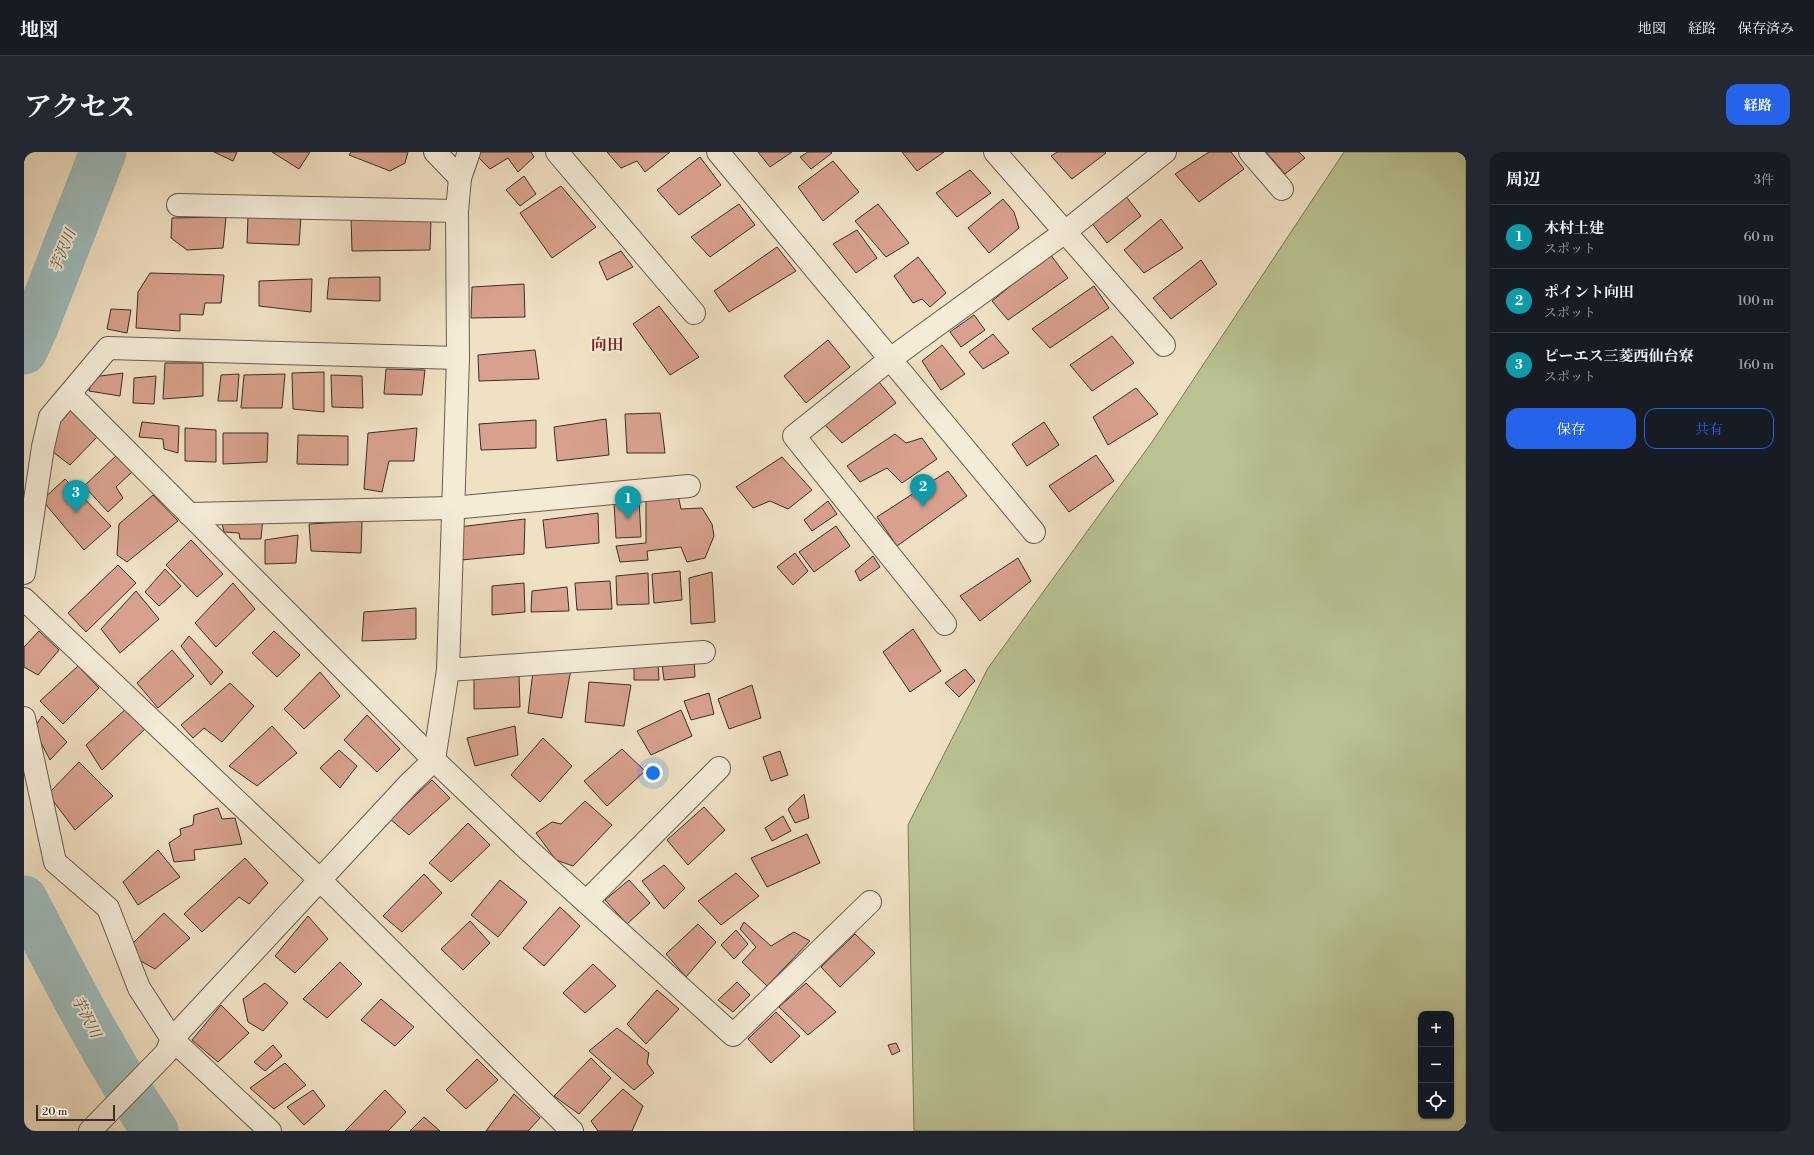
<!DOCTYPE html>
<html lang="ja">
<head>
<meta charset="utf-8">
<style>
	:root { --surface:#171b24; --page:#242831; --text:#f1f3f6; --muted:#9ea1a6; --line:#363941; --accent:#2563eb }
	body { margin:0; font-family:"Libre Bodoni","Noto Serif JP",serif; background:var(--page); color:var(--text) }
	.controls { position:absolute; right:12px; bottom:12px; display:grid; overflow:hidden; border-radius:8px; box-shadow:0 1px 3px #0004 }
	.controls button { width:36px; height:36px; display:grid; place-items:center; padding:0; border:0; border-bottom:1px solid var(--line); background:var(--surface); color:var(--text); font:20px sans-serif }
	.scale { position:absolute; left:12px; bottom:10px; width:79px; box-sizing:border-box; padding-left:4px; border:2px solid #3c2e27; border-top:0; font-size:11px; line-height:14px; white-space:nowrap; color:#3c2e27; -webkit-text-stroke:3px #f5ecd8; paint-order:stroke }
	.you { position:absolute; left:629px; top:621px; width:14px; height:14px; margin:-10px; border:3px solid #fff; border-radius:50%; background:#1a73e8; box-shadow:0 0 0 6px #1a73e833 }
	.badge { display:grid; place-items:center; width:26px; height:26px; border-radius:50%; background:var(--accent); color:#fff; font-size:13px; font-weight:700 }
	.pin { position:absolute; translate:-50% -33px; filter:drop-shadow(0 1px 2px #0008) }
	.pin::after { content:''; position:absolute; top:21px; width:14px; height:12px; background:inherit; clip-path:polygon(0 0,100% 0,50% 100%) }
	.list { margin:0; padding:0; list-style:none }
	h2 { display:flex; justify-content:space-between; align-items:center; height:52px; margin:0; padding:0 16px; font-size:17px }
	h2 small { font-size:13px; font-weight:400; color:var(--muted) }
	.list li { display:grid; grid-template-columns:26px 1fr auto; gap:12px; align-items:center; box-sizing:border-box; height:64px; padding:0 16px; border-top:1px solid var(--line) }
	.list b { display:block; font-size:15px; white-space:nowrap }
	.list p { margin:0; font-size:13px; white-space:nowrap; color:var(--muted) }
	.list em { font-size:13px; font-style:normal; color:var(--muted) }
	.actions { display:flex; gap:8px; padding:12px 16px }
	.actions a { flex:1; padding:9px 0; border:1px solid var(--accent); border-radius:12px; text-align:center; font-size:14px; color:var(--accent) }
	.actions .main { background:var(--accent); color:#fff }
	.icon { flex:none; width:22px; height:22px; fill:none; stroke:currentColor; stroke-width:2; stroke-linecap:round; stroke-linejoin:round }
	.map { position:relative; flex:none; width:1442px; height:979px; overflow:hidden; border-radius:12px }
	header { display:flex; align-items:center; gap:24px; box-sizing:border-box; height:56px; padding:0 20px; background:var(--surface); border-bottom:1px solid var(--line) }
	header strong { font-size:19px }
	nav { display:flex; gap:22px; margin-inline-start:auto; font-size:14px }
	.intro { display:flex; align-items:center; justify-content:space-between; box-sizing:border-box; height:96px; padding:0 24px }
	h1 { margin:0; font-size:28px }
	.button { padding:10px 18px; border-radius:12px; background:var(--accent); color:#fff; font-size:14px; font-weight:700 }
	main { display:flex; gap:24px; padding:0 24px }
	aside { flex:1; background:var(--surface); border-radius:12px; box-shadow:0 1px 3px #0004 }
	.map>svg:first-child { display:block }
	.green { fill:#bac293; stroke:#7b785d; fill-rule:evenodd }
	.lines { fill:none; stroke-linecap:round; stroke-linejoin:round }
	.river { stroke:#9dbcbb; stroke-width:47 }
	.building { fill:#d7a18d; stroke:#3c2e27 }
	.minor-casing { stroke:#695b4e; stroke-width:24 }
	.minor { stroke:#f5ecd8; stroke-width:22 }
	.labels { text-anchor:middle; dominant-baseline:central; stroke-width:4; stroke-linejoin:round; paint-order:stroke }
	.water-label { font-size:15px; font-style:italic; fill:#54524c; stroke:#f5ecd8 }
	.quarter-label { font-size:16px; font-weight:bold; fill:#7a1f14; stroke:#f5ecd8 }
</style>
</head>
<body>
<header>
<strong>地図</strong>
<nav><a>地図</a><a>経路</a><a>保存済み</a></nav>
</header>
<div class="intro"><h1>アクセス</h1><a class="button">経路</a></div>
<main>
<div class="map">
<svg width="1442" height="979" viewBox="0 0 1442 979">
	<rect width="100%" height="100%" fill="#f0e1c3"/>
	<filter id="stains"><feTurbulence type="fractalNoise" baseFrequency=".005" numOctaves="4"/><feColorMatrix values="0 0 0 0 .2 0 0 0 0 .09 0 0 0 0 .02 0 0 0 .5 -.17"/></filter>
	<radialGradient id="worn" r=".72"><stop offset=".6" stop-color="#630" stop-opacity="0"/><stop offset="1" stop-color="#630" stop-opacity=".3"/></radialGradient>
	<path class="green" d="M1320,0H1442V979H890L884,673L964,516L1128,290ZM1397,862H1427V964H1397Z"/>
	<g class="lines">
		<g class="river">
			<polyline points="0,199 11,175 79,0"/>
			<path d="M0,747C41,826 81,905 131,979"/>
		</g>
	</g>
	<g class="building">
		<polygon points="190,0 213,0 209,9"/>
		<polygon points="248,0 286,0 275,17"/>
		<polygon points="327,0 384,0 381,11 366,19 325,3"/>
		<polygon points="453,0 507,0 510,5 494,20 484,6 466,17 452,3"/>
		<polygon points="583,0 646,0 621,20 613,9 597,16"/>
		<polygon points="734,0 768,0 746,15"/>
		<polygon points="784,0 807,0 808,1 787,17 776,5"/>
		<polygon points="878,0 920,0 893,19"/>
		<polygon points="1033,0 1081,0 1082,1 1048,27 1027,4"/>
		<polygon points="1185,0 1207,0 1220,17 1175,50 1151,22"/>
		<polygon points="1242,0 1275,0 1281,6 1261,22"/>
		<polygon points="676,5 697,33 655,63 633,38"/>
		<polygon points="809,9 835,40 799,69 774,35"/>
		<polygon points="946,18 967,41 933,65 912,41"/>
		<polygon points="500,24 512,42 496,54 482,38"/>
		<polygon points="537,34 572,75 528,106 496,61"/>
		<polygon points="1101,43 1117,64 1083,91 1067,70"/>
		<polygon points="979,47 990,60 995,76 965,101 944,76"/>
		<polygon points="715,52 731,73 686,105 667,85"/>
		<polygon points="854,52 885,91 862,105 831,69"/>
		<polygon points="224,64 277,64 275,93 223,91"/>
		<polygon points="202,65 199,96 163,98 147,86 148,66"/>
		<polygon points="327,65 407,66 406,98 328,99"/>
		<polygon points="1137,67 1159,96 1120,121 1100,98"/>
		<polygon points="833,78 853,106 832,121 809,92"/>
		<polygon points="753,95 772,119 705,160 690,139"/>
		<polygon points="597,99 609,115 583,128 575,110"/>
		<polygon points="1026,102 1044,126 984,168 968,149"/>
		<polygon points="894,105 922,141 906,155 898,147 889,151 870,124"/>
		<polygon points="1177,108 1193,132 1147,167 1129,146"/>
		<polygon points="126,121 200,123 197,151 181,151 179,163 156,162 156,179 112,176 114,140"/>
		<polygon points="356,125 356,149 303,147 305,126"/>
		<polygon points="288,127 287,160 235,154 235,129"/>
		<polygon points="500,132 501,165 447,166 448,135"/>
		<polygon points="1070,134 1085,156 1026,196 1008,177"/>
		<polygon points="635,154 675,205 646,223 609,172"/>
		<polygon points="87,157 107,158 103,181 83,177"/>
		<polygon points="950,163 961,178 937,195 926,180"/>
		<polygon points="969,182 985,201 959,217 945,200"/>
		<polygon points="1088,184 1110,211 1068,239 1046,213"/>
		<polygon points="804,188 826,215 782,251 760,224"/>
		<polygon points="918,193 941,222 917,238 898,209"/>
		<polygon points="511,198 515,227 455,229 454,203"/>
		<polygon points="141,211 179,211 179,244 139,247"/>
		<polygon points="362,217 401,218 398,243 360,242"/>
		<polygon points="300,220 300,260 269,257 268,221"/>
		<polygon points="99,221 96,244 65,239 69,225"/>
		<polygon points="215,222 213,249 194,249 197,223"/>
		<polygon points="261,222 258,256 217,256 220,223"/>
		<polygon points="307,223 338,224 339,256 308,255"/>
		<polygon points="132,224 130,252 109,251 110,226"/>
		<polygon points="855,230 872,251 818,291 800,272"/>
		<polygon points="1112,236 1134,262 1084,293 1069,265"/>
		<polygon points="47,257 74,284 46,313 29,300 30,278"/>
		<polygon points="636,261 641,301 603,301 601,262"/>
		<polygon points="582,267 585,303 533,309 530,275"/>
		<polygon points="512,268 512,296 457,298 455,272"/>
		<polygon points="118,270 155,274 154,301 140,297 139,287 115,285"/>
		<polygon points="1020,270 1035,293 1003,314 988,292"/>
		<polygon points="161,276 192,278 192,310 161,309"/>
		<polygon points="393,276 390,309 365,309 358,340 340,337 344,281"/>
		<polygon points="199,281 244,281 243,310 199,312"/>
		<polygon points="871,282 882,291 898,286 913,307 878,331 863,316 836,330 823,314"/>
		<polygon points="274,283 324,284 324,313 273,312"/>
		<polygon points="93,303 109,319 92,335 99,346 84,360 60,334"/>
		<polygon points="1072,303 1090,329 1045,360 1025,334"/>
		<polygon points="758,305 788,338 764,357 746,349 729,356 712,335"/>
		<polygon points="924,319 943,344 873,394 853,365"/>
		<polygon points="41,327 87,374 60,398 18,348"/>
		<polygon points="129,343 154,369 103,410 93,403 95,372"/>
		<polygon points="622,343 654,343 657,357 678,356 688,372 690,384 681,406 663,410 657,395 623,399 624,408 596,410 592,394 622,391"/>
		<polygon points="615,347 617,385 592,386 590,350"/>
		<polygon points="804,349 813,362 788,379 780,368"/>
		<polygon points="574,361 575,391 522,396 519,368"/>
		<polygon points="239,365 237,387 216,387 215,381 200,380 197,367"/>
		<polygon points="501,367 500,402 437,408 435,375"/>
		<polygon points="338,369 337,401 287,399 285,372"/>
		<polygon points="812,374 826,394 790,420 775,400"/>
		<polygon points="274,383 272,411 241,412 241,388"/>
		<polygon points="167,388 199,422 173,445 142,413"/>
		<polygon points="771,401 784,419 769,433 753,415"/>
		<polygon points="849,404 856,415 836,429 831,419"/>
		<polygon points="994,406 1007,429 956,469 936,444"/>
		<polygon points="94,413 112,431 62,480 44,461"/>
		<polygon points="141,417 157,434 135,454 121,440"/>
		<polygon points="656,419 658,448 630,451 628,422"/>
		<polygon points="688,420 691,470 667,472 665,426"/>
		<polygon points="624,421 625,452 593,453 592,424"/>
		<polygon points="586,429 588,457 553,458 551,431"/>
		<polygon points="209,431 231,457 192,495 171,471"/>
		<polygon points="500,431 501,460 468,463 468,434"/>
		<polygon points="543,435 545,459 507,460 508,439"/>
		<polygon points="112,439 135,467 96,501 77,477"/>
		<polygon points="392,456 392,487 338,489 340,460"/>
		<polygon points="889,477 917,519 886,540 859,500"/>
		<polygon points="15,479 35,498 14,523 0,515 0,495"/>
		<polygon points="250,479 276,503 253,525 228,501"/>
		<polygon points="165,484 199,520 187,533 157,494"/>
		<polygon points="148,498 170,524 134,556 113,531"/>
		<polygon points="670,506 671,525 640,528 638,511"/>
		<polygon points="610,511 634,512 635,528 610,528"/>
		<polygon points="54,514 75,536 39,572 16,549"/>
		<polygon points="547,517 538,566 504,561 509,519"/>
		<polygon points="941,517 951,529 935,545 921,531"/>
		<polygon points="296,520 316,544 280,577 260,557"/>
		<polygon points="495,523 496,555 450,557 450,524"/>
		<polygon points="565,530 607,533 600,574 561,570"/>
		<polygon points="206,531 230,554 198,590 180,576 169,586 157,573"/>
		<polygon points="728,533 737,566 705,577 694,547"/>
		<polygon points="685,541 690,562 667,568 660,549"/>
		<polygon points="103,556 123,575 78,618 62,593"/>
		<polygon points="657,558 668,584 627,603 613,579"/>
		<polygon points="343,563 376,597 353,620 320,588"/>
		<polygon points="18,564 43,590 26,608 14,585 11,575"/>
		<polygon points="248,574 273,601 233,634 205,614"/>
		<polygon points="491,574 494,603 451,614 443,586"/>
		<polygon points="519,586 548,614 516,650 487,623"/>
		<polygon points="598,597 621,619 583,654 560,629"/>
		<polygon points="315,598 333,614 316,636 296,616"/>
		<polygon points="756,599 764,623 747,629 739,605"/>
		<polygon points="55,610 89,644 51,678 24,642"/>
		<polygon points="408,628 426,646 385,683 366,667"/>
		<polygon points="780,642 785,666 771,671 764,657"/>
		<polygon points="561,649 588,673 549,714 532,708 512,681 528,670 537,672"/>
		<polygon points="680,655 701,678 664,713 643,688"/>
		<polygon points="194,656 198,667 211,666 218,692 170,698 171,708 150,710 145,691 157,683 156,677 169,673 170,663"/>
		<polygon points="759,664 767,679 748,689 741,676"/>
		<polygon points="444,671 466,693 427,730 405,711"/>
		<polygon points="783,682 796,711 743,735 727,706"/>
		<polygon points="134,698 156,725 114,753 99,730"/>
		<polygon points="221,706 244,731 225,752 215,745 178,780 160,762"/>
		<polygon points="640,713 661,736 640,757 618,729"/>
		<polygon points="712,721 735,744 697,773 674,749"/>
		<polygon points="400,722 418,741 378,780 359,764"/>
		<polygon points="476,728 503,750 474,785 447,763"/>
		<polygon points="605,728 626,751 603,772 581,748"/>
		<polygon points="536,755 556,774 520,814 499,796"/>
		<polygon points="140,761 166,786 131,817 113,807 109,791"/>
		<polygon points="284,764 304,787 271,821 251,804"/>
		<polygon points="446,769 466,791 439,818 417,797"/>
		<polygon points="720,770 747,794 770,780 786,789 743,834 718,810 732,795 716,777"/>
		<polygon points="674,772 692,790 662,825 642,802"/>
		<polygon points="712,778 724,792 710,807 697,793"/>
		<polygon points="831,782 851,801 816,835 797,815"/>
		<polygon points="316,810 338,832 303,866 279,847"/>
		<polygon points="569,812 592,834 561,861 539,841"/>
		<polygon points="713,830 726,843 709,860 694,848"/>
		<polygon points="241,831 264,851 239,879 224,870 219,847"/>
		<polygon points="782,831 812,860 784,883 755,855"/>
		<polygon points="633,838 655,857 622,892 603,872"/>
		<polygon points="357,847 390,875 371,894 337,868"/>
		<polygon points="197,853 225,881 194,910 168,888"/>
		<polygon points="752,860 776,884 747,911 724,887"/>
		<polygon points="593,876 625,901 623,911 630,921 610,938 565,899"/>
		<polygon points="872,891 876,899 868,903 864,893"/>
		<polygon points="249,893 258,904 241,919 230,910"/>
		<polygon points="567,906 587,926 555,962 530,944"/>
		<polygon points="453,907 474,928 442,957 422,938"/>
		<polygon points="261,911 282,933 250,957 226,936"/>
		<polygon points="599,937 619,954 608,979 574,979 567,969"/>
		<polygon points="289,938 301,954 280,973 263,955"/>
		<polygon points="361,938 382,960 364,979 321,979"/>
		<polygon points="490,942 516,966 504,979 462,979"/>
		<polygon points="400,965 416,979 386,979"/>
	</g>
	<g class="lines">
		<defs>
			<g id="minor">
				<polyline points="411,0 436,26"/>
				<polyline points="533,0 670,161"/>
				<polyline points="694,0 1010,380"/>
				<polyline points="971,0 1140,193"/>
				<polyline points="1226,0 1258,37"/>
				<polyline points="154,53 433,59"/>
				<polyline points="46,242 410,608 499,693 709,883 846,750"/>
				<polyline points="165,362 428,356 665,334"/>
				<polyline points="0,421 19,295 26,265 84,196 434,206"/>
				<polyline points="0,447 295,727 548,979"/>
				<polyline points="921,472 770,284 865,208 1041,80 1141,0"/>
				<polyline points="424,518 680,500"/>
				<polyline points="0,566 31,710 84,756 115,836 148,887 246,979"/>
				<polyline points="562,750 695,616"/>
				<polyline points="66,979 142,901 148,887 385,632 410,608 424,518 434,206 433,59 436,26 445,0"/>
			</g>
		</defs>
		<use href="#minor" class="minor-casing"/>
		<use href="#minor" class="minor"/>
	</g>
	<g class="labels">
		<g class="water-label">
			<text transform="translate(39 99) rotate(-68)">芋沢川</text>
			<text transform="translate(62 865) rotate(62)">芋沢川</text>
		</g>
		<g class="quarter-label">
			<text x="583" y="193">向田</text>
		</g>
	</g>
	<rect width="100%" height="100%" filter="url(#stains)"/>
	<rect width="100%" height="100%" fill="url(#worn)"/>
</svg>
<div class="controls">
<button>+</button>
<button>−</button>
<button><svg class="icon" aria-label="locate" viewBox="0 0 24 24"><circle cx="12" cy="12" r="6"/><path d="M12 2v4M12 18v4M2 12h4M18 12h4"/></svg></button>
</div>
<div class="scale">20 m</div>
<div class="you"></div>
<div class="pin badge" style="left:604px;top:367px;background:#0f9aa8">1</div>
<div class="pin badge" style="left:899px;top:355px;background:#0f9aa8">2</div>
<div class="pin badge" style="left:52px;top:361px;background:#0f9aa8">3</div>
</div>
<aside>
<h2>周辺<small>3件</small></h2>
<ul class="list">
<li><span class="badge" style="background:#0f9aa8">1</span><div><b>木村土建</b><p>スポット</p></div><em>60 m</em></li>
<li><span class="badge" style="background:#0f9aa8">2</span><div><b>ポイント向田</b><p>スポット</p></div><em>100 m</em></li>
<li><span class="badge" style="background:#0f9aa8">3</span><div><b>ピーエス三菱西仙台寮</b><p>スポット</p></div><em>160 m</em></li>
</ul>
<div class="actions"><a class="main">保存</a><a>共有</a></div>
</aside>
</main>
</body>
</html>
